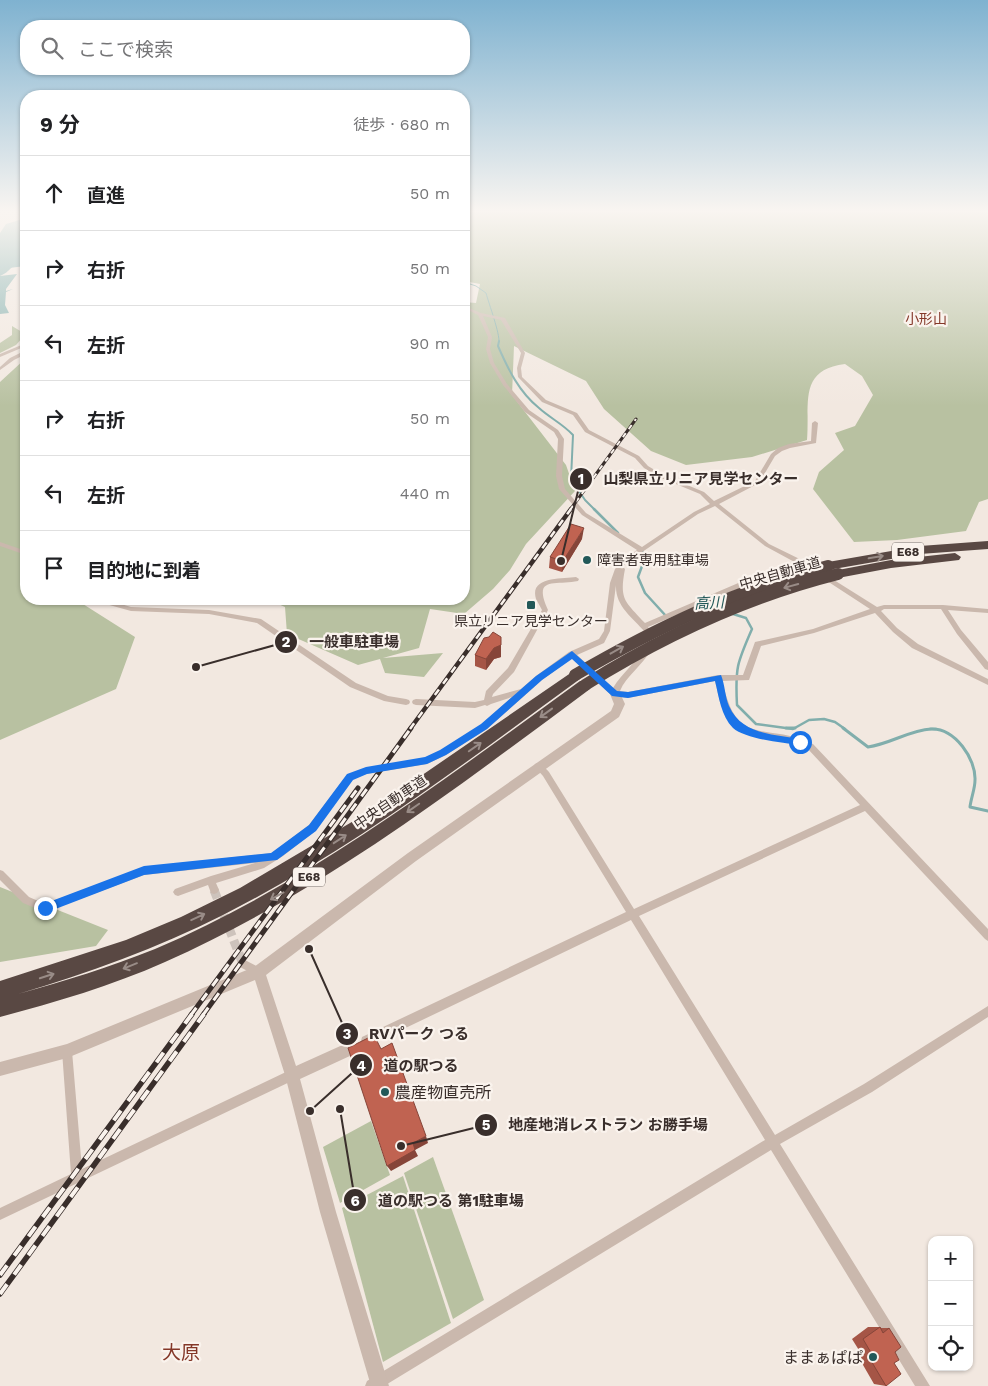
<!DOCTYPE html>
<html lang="ja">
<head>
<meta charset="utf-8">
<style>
	:root { --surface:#fff; --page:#f6f6f6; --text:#202124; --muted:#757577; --line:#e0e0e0 }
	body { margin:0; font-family:"Work Sans","Noto Sans JP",sans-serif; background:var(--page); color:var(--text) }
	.controls { position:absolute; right:15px; bottom:15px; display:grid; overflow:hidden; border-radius:10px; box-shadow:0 1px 4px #0004 }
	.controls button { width:45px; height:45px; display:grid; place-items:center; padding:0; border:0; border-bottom:1px solid var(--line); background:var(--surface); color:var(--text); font:25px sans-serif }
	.stop { position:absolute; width:15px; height:15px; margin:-11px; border:4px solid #1a73e8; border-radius:50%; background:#fff }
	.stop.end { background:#1a73e8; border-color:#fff; box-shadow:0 1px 5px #0008 }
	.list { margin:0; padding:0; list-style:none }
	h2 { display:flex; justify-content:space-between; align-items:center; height:65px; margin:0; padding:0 20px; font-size:21px }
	h2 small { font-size:16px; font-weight:400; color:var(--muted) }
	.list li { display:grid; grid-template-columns:32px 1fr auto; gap:15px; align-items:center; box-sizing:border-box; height:75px; padding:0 20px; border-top:1px solid var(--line) }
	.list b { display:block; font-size:19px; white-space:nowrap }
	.list em { font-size:16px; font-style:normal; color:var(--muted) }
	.icon { flex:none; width:28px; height:28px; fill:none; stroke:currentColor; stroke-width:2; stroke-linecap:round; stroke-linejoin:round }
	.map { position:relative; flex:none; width:988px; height:1386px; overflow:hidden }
	.search { position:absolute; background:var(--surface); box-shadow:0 1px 4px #0004; left:20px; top:20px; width:450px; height:55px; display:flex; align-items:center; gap:12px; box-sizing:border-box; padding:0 18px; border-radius:20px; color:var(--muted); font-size:19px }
	.panel { position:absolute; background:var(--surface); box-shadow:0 1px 4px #0004; left:20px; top:90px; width:450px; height:515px; border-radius:20px }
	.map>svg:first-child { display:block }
	.green { fill:#b8c1a1 }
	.water { fill:#81aeac }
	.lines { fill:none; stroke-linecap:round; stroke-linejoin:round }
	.stream-far3 { stroke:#81aeac; stroke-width:1 }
	.stream-far2 { stroke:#81aeac; stroke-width:2 }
	.stream-far1 { stroke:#81aeac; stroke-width:2.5 }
	.stream { stroke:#81aeac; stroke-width:3 }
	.river { fill:#81aeac; fill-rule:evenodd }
	.minor-tunnel { stroke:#cdc3bc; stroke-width:9; stroke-dasharray:9 4.5; stroke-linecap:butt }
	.minor { fill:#cab8ad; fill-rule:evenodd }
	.tertiary { fill:#cab8ad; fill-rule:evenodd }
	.motorway { fill:#594843; fill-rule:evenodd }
	.rail-far3-casing { stroke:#392e2b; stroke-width:3 }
	.rail-far2-casing { stroke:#392e2b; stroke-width:4.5 }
	.rail-far1-casing { stroke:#392e2b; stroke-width:5 }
	.rail-casing { stroke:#392e2b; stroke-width:5.5 }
	.rail-far3 { stroke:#faf3ed; stroke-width:2; stroke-dasharray:5; stroke-linecap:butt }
	.rail-far2 { stroke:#faf3ed; stroke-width:2.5; stroke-dasharray:7; stroke-linecap:butt }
	.rail-far1 { stroke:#faf3ed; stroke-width:3; stroke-dasharray:9; stroke-linecap:butt }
	.rail { stroke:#faf3ed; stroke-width:4; stroke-dasharray:12; stroke-linecap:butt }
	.motorway-bridge { stroke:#594843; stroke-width:12 }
	.wall { fill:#a55546 }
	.shaded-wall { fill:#864539 }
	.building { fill:#c06351; stroke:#864539 }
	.oneway { stroke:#998c87 }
	.route { fill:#1a73e8 }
	.poi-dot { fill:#225858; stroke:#faf3ed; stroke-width:2 }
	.labels { text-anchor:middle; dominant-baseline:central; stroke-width:4.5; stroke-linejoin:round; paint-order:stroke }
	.shield { fill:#faf3ed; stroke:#736965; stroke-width:1 }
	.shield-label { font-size:12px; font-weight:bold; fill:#392e2b }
	.far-quarter-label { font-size:14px; fill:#843728; stroke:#faf3ed }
	.poi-label { font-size:14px; fill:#392e2b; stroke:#faf3ed; text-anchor:start }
	.street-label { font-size:14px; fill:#392e2b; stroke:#faf3ed }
	.water-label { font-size:15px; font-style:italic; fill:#225858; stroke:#faf3ed }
	.near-poi-label { font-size:16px; fill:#392e2b; stroke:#faf3ed; text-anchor:start }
	.near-quarter-label { font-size:19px; fill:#843728; stroke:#faf3ed }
	.leader { fill:none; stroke:#392e2b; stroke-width:2 }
	.callout-dot { fill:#392e2b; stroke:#faf3ed; stroke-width:2 }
	.mark-label { font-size:15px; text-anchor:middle; font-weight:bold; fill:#fff }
	.callout-label { font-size:15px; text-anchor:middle; font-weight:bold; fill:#392e2b; stroke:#faf3ed; stroke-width:4.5; stroke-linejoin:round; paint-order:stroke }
</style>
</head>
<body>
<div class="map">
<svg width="988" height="1386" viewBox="0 0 988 1386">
	<rect width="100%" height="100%" fill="#f2e8e0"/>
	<g class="green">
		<path d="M464,212H988V499L979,502L966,531L897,540L854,542L813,489L819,472L844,450L835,433L855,426L873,395L862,376L845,364C798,370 810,403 807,440L752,457L686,465L651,451L604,409L586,381L514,346L512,395L566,465L575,491L526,544L510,570L493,589L464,614L430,609L419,648L383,658L443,653L424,677L385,673L380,659L358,665L287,634L285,607L267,599H464V302L476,303L480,284L464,281Z"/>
		<polygon points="12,326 22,332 24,336 16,345 0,353 0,343 12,335"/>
		<polygon points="26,358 26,599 75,599 135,637 116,689 0,740 0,382"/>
		<polygon points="0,887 108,930 96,946 0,962"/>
		<polygon points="371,1121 390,1175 340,1203 323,1147"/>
		<polygon points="433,1157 484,1300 453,1319 404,1173"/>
		<polygon points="403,1176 451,1323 383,1362 342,1208"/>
	</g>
	<g class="water">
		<polygon points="26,218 26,266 0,269 0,233 6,224"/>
		<polygon points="17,274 6,289 6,291 13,289 6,292 5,305 9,313 0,314 0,276"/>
	</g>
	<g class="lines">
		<path class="stream-far3" d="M464,282L476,286L486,293C489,304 500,334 499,342"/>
		<path class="stream-far2" d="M499,341L498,346C508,369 519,392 539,408C550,418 563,424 573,435L571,479L585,500L595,510"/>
		<g class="stream-far1">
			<polyline points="594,509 618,533"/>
			<polyline points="642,549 645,558 638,577 645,593 666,616"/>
			<path d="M733,614L746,618L752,629C737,663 735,668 737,705L756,724L793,729L809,720L824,719L835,722L845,729"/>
			<polyline points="930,729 936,729"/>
		</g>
		<g class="stream">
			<polyline points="786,728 795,728"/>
			<path d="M843,728L868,747C890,744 910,730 931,729C955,728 976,759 975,780C975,789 971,798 970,807L988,811"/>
		</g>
		<path class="river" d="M26,236C27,249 13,271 0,276V269Z"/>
		<polyline class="minor-tunnel" points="214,890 243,964"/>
		<g class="minor">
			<path d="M464,306L481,313L505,318L525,353L521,368L522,377L546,400L577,413L589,430L639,456L648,466L663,475L704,492L714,501L755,481L771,454L778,448L789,444L811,441L812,423L815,421L818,423L816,443L790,448L782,451L775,456L759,483L719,504L769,544L818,568L819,570L818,572H814L806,567L747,585L648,627L650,630L647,632H645C632,617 615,606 616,585L610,631L604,643L577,655L613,688C622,673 636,663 644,648H650L651,650C642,666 626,676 620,691L628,692L718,675H743L755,642L813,629L870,609L824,579L823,577L826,575L877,607L884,605H943L988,609V613L948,610L961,630L988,662V670L985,669L957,634L941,609H884L881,611L897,628L918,644L988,679V685L912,648L893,632L875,613L814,633L761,646L749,680L722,681C725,692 728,704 734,714C745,734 771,731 790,736C798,738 805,741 813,744L988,929V941L985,939L865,811L639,916L775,1135L864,1084L988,1006V1017L872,1092L780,1144L930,1386H915L771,1150L384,1386H365L367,1381L765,1140L631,920L370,1045L366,1046L362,1045L361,1041L362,1037L626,912L543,776L534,766L535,764C541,762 545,768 549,772L634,909L860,805L807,748L791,743L750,735L737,729L727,717L720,702L715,681L628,698L612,696L572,658L542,680L487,729L446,755L427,764L366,774L353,779L315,831L283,856L264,868L216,883L219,890L217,893L214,894L211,893L208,885L178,896L175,895L173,892L175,889L211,876L255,863L144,875L45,912L23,903L0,880V870L3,871L29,897L45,904L144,867L272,853L309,825L347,775L366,768L426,758L440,751L481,725L512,697L491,704L487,706L485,705L475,708L416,705L413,704L412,702L413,700L416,699L475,702L484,700L486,691L508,668L542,610C540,606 538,603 536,599C529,576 563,579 576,577L579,579L578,581C556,586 532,575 548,610L514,672L493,694L492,697L521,689L536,676L569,652L599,639L604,631L610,583L615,569L622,561L637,550L582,515L559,489L556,476L558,439L554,432L525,412L503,385L490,363L486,349L488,337L478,315L464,308ZM483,316L501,320L521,353L517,368L518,377L542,402L573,415L585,432L635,458L644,468L659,477L700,494L710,504L694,512L642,547L586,513L565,489L562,476L564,439L558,430L529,410L507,384L494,363L490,349L492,337ZM715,506L765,546L800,565L743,581L645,623C625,601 619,600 625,569L623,567L626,563L698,514Z"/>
			<polygon points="26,343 26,346 0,357 0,354"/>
			<polygon points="24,351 26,351 26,354 14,360 0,370 0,367 10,358"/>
			<polygon points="0,542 26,551 26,555 0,546"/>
			<polygon points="94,599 104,599 131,607 209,610 261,619 356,683 388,696 406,699 409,700 410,702 409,704 406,705 384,701 350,687 257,623 209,614 131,611 95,601"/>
			<polygon points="243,959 262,969 264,972 262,975 259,977 240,967 238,964 240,961"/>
			<polygon points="67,1046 71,1047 72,1051 82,1169 288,1071 292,1070 296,1071 297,1075 296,1079 0,1220 0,1208 71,1174 62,1051 63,1047"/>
		</g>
		<polygon class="tertiary" points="615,690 619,691 625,704 619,717 416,861 266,975 296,1066 347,1043 352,1045 354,1050 352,1055 300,1079 336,1212 389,1386 371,1386 320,1212 285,1075 255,980 67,1058 0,1076 0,1062 67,1044 254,967 408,853 611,711 614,704 610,694 611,691"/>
		<g class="motorway">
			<polygon points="988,541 988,549 920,554 828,570 822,566 828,562 920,546"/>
			<polygon points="955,553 961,557 959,560 891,568 838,578 832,574 838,570 891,560"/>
			<path d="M575,670L580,671L582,675L580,679C465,763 351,850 223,915C158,948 88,973 18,994C65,981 110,967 155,949C309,883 445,779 580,681H590L592,685L590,689C455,789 319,894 165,962C111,986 56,1002 0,1017V981L126,940L181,917L240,888L367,813Z"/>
		</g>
		<defs>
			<polyline id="rail-far3" points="570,510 636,419"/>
			<polyline id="rail-far2" points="410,729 571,509"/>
			<g id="rail-far1">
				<polyline points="191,1015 358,788"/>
				<polyline points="203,1015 411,728"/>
			</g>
			<g id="rail">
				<polyline points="0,1275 192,1014"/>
				<polyline points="0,1294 204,1014"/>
			</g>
		</defs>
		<use href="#rail-far3" class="rail-far3-casing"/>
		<use href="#rail-far2" class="rail-far2-casing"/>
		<use href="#rail-far1" class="rail-far1-casing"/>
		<use href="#rail" class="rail-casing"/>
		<use href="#rail-far3" class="rail-far3"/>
		<use href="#rail-far2" class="rail-far2"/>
		<use href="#rail-far1" class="rail-far1"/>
		<use href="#rail" class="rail"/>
		<g class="motorway-bridge">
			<path d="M575,675C656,628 737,589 828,566"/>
			<path d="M585,685C665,635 747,597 838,574"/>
		</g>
	</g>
	<g class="wall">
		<polygon points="582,539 562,572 549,568 550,557"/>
		<polygon points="501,637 501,657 494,659 486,670 475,666 475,655"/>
		<polygon points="868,1327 880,1327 881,1328 889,1328 895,1352 894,1363 886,1386 874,1384 859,1358 862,1355 852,1339"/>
	</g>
	<g class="shaded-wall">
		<polygon points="584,528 582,539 562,572 563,561"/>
		<polygon points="501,645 501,657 494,659 486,670 486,659 494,648"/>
		<polygon points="426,1136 428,1143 415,1150 418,1156 391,1171 387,1166 413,1143"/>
	</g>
	<g class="building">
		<polygon points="571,524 584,528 563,561 550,557"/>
		<polygon points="493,632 501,637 501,645 494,648 486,659 475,655 484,638 489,637"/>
		<polygon points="374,1035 381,1049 392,1043 426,1136 413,1143 415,1150 387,1166 348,1048"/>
		<polygon points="880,1327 883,1333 889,1328 901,1347 895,1352 899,1360 894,1363 901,1374 886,1386 870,1359 873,1356 863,1339"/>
	</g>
	<defs><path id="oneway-shaft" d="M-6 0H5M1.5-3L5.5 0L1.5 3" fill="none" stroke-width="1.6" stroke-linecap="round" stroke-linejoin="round" transform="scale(1.25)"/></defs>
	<g class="oneway">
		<use href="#oneway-shaft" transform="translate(876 557) rotate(-10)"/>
		<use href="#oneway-shaft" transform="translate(791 586) rotate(165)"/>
		<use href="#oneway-shaft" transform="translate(617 650) rotate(-29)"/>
		<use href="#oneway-shaft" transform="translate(546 713) rotate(144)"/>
		<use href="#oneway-shaft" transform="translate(475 747) rotate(-35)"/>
		<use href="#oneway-shaft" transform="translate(413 808) rotate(145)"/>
		<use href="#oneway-shaft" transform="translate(340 839) rotate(-33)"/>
		<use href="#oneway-shaft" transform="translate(277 896) rotate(151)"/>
		<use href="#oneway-shaft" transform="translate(198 917) rotate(-25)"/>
		<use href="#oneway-shaft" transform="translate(130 966) rotate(158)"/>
		<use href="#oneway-shaft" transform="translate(47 976) rotate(-18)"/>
	</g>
	<linearGradient id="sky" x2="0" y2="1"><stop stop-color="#7fb2d0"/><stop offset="0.52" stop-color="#f9f5f1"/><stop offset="1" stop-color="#f9f5f1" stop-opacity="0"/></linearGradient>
	<rect width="988" height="406" fill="url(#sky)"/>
	<path class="route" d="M572,651L617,691L628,692L721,675C725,685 725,697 729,706C742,735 773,734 800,739L805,742L800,745C784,743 745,739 733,728C721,716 719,697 715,681L628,698L612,696L572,659L542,680L487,729L446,755L427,764L367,774L353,780L316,831L277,860L144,875L45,913L41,911V905L144,866L271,853L309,825L347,774L366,767L425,757L440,750L481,724L536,676Z"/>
	<g class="poi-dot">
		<circle cx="587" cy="560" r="5"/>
		<rect x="526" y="600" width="10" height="10" rx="2.5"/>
		<circle cx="385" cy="1092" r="5"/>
		<circle cx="873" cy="1357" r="5"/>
	</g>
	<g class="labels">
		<g class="shield">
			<rect x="892" y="542.5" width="32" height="19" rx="4"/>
			<rect x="293" y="867.5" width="32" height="19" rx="4"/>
		</g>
		<g class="shield-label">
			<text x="908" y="552">E68</text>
			<text x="309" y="877">E68</text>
		</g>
		<g class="far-quarter-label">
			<text x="926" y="319">小形山</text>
		</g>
		<g class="poi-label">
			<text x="597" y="560">障害者専用駐車場</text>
			<text x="531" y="621" text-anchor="middle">県立リニア見学センター</text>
		</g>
		<g class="street-label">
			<text transform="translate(780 573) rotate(-16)">中央自動車道</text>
			<text transform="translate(390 802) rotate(-34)">中央自動車道</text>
		</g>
		<g class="water-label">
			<text transform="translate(709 603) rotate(-3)">高川</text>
		</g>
		<g class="near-poi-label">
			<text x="395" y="1092">農産物直売所</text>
			<text x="863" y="1357" text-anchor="end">ままぁぱぱ</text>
		</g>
		<g class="near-quarter-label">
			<text x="181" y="1352">大原</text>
		</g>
	</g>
	<path class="leader" d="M561 561L581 479M196 667L286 642M309 949L347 1034M310 1111L361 1065M401 1146L486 1125M340 1109L355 1200"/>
	<g class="callout-dot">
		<circle cx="561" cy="561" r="5"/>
		<circle cx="196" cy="667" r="5"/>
		<circle cx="309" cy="949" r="5"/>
		<circle cx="310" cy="1111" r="5"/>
		<circle cx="401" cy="1146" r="5"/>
		<circle cx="340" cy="1109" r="5"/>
		<circle cx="581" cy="479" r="12"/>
		<circle cx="286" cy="642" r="12"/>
		<circle cx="347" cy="1034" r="12"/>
		<circle cx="361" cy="1065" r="12"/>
		<circle cx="486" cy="1125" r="12"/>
		<circle cx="355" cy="1200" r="12"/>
	</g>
	<g class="mark-label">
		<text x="581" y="484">1</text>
		<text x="286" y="647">2</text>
		<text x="347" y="1039">3</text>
		<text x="361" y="1071">4</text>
		<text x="486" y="1130">5</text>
		<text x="355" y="1206">6</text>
	</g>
	<g class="callout-label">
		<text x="701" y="484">山梨県立リニア見学センター</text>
		<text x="354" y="647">一般車駐車場</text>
		<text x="419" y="1039">RVパーク つる</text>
		<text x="421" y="1071">道の駅つる</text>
		<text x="608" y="1130">地産地消レストラン お勝手場</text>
		<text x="451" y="1206">道の駅つる 第1駐車場</text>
	</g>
</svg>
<div class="controls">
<button>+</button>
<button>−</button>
<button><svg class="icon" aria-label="locate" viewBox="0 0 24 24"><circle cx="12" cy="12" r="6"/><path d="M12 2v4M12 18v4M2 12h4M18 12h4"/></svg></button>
</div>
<div class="stop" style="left:800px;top:742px"></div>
<div class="stop end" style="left:45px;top:908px"></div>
<div class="search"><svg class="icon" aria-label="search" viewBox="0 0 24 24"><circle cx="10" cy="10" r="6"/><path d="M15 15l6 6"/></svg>ここで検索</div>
<section class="panel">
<h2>9 分<small>徒歩 · 680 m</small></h2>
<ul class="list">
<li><svg class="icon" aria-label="ahead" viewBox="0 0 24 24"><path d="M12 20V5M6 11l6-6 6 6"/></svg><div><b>直進</b></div><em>50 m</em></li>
<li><svg class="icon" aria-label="right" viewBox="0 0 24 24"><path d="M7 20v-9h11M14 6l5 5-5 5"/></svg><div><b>右折</b></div><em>50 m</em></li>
<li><svg class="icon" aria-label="left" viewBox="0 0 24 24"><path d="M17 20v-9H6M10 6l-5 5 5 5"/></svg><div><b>左折</b></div><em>90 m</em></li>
<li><svg class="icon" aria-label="right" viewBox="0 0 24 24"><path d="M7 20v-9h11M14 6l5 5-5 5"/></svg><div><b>右折</b></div><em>50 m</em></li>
<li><svg class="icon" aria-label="left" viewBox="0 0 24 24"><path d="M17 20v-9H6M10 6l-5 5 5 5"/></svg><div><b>左折</b></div><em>440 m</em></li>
<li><svg class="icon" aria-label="arrive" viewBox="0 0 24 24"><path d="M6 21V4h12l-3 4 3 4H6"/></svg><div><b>目的地に到着</b></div></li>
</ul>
</section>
</div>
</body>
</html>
